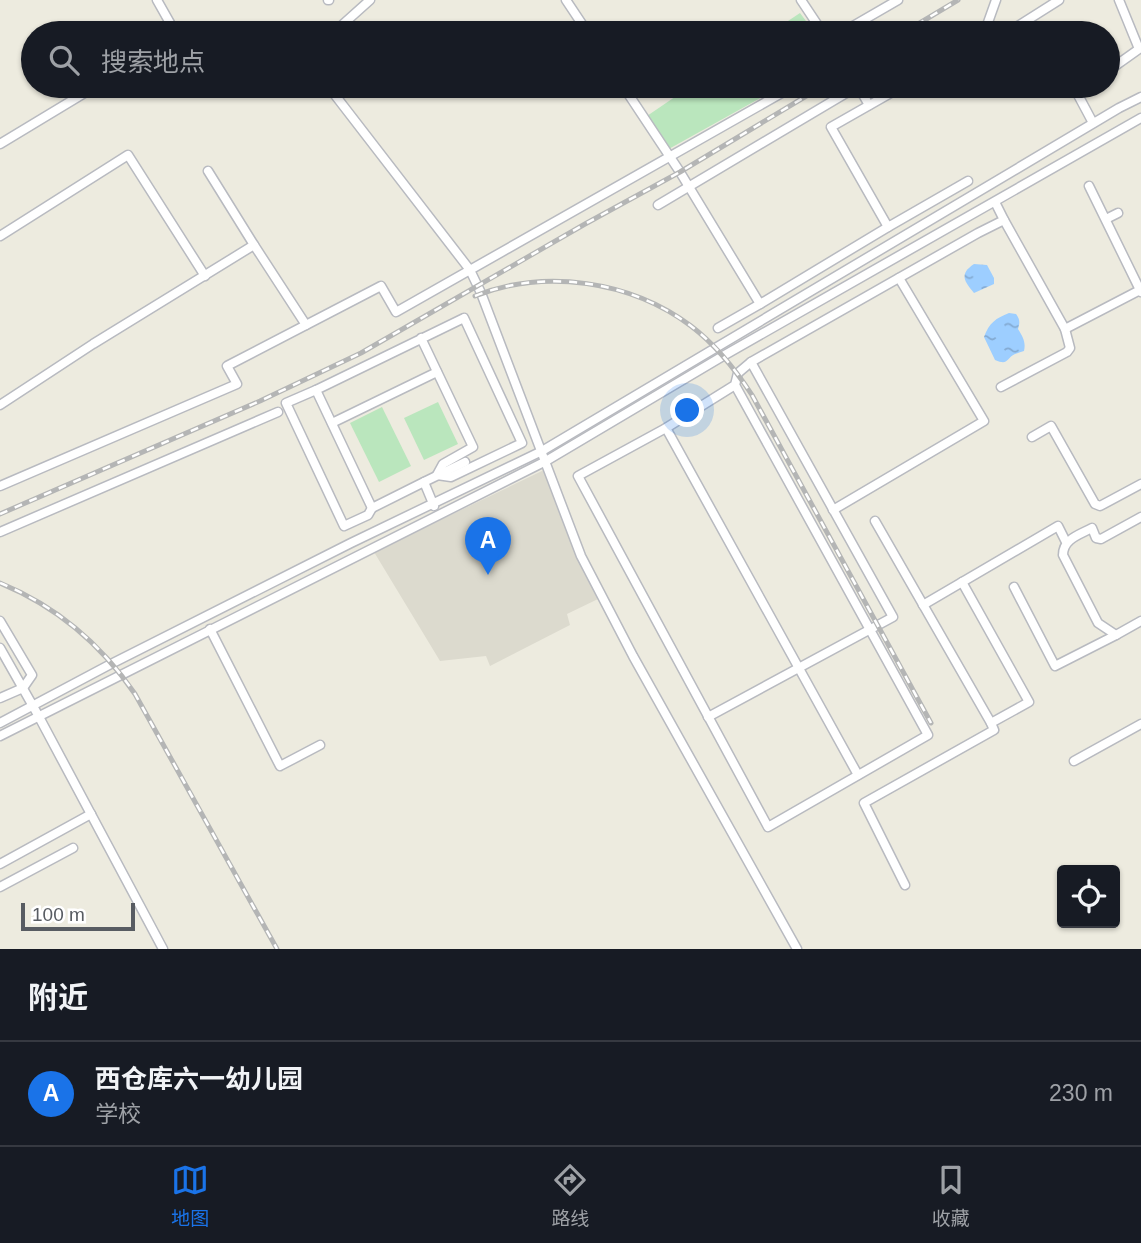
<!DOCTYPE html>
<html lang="zh">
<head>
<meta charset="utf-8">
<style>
	:root { --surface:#171b24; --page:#20242c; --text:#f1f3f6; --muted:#9ea1a6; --line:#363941; --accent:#1a73e8 }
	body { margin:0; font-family:Helvetica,"Noto Sans SC",sans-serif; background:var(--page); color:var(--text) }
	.controls { position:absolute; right:21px; bottom:21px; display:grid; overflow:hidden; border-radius:7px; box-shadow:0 2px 5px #0004 }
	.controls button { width:63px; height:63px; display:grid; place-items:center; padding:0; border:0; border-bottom:2px solid var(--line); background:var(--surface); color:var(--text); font:35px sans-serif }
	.scale { position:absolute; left:21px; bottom:18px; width:114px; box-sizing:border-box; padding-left:7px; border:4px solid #585c62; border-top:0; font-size:19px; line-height:24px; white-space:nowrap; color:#585c62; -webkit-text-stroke:5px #fff; paint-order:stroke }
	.you { position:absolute; left:688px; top:411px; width:24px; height:24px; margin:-18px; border:5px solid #fff; border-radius:50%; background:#1a73e8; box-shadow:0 0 0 10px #1a73e833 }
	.badge { display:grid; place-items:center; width:46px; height:46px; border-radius:50%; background:var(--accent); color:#fff; font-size:23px; font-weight:700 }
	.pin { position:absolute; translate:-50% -58px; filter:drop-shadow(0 2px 4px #0008) }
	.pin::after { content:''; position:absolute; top:37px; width:24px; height:21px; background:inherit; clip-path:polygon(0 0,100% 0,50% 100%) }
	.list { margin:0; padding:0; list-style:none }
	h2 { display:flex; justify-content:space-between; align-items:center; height:91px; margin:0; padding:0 28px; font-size:30px }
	h2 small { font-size:23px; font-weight:400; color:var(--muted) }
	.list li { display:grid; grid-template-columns:46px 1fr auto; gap:21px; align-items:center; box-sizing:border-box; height:105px; padding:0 28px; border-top:2px solid var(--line) }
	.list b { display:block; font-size:26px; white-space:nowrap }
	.list p { margin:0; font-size:23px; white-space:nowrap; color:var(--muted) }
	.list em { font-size:23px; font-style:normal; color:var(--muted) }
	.icon { flex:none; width:38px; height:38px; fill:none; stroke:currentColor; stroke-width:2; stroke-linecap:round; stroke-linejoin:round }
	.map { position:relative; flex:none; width:1141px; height:949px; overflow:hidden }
	.search { position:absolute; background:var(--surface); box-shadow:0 2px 5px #0004; left:21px; right:21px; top:21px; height:77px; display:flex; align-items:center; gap:18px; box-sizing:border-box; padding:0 24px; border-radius:38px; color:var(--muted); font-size:26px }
	.sheet { height:196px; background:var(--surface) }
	nav { display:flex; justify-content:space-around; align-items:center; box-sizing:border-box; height:98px; border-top:2px solid var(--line); background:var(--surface); font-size:19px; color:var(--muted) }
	nav a { display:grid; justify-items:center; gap:4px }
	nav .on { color:var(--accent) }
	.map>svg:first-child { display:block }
	.education { fill:#dcdace }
	.garden { fill:#bae6bd }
	.water { fill:url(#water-ripples) }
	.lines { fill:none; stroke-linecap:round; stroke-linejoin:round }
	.minor-casing { stroke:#b8bac0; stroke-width:11 }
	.minor { stroke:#fff; stroke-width:8 }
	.rail-casing { stroke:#b4b5b5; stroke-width:5 }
	.rail { stroke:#fff; stroke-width:2.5; stroke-dasharray:8; stroke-linecap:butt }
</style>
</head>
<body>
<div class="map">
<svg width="1141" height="949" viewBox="0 0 1141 949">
	<defs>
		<pattern id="water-ripples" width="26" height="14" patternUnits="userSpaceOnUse" patternTransform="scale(1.75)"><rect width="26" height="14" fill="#9dceff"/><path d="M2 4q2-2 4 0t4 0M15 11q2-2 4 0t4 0" fill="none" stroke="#83aad2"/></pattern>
	</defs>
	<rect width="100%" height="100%" fill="#edebdf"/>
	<polygon class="education" points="544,470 598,599 567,614 570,625 490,666 486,656 440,661 374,552"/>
	<g class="garden">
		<polygon points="800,13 815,33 770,33"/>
		<polygon points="691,86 782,86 667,150 644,118"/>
		<polygon points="438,402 458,444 424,460 404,418"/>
		<polygon points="382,407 411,466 379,482 350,423"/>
	</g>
	<g class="water">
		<path d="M974,264L987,265L994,278V284L974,293C964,281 959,274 974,264Z"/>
		<path d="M1009,313L1016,314C1020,319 1020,323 1018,329C1023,337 1026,342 1024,351C1021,352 1018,353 1015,354C1006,358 1009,366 995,360L984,337C989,323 996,318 1009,313Z"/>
	</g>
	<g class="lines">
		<defs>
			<g id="minor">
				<polyline points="157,0 170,23 174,33"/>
				<polyline points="328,0 329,0"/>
				<polyline points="566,0 588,33"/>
				<polyline points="801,0 823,33"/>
				<polyline points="328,33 341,26 370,0"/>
				<polyline points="841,33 898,0"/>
				<polyline points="982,33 986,28 996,0"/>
				<polyline points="1007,33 1059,0"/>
				<polyline points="1108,71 1139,49 1119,0"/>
				<polyline points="209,86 212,87 215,86"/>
				<polyline points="328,86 470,270 481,293 581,556 633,656 797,949"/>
				<polyline points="623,86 680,172 760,304 888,227"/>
				<polyline points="858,86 869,105"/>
				<polyline points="903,86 831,127 888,227 968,181"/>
				<polyline points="1036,86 1040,91"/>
				<polyline points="1087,86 1077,93 1093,123"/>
				<polyline points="0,144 96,86"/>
				<polyline points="208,171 254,245"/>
				<polyline points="1089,186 1141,292"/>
				<polyline points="658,205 858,86"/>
				<polyline points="1106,219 1118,213"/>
				<polyline points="1004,220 1065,329 1140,290"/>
				<polyline points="0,236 128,155 205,276"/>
				<polyline points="718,328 760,304"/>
				<polyline points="421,338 473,447 443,464 437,475 451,477 522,443 464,318 316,390 372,508 424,482"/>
				<polyline points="735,385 928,735 768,827 578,476 666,428 735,385 738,373 751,362 978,233 1004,220 995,202"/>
				<polyline points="1001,387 1067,352 1070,348 1065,329"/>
				<polyline points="316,390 286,403 344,526 368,515 372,508"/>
				<polyline points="0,405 93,344 254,245 306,325"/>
				<polyline points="332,423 437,372"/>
				<polyline points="666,428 858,775"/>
				<polyline points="1032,437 1051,426 1095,504 1100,506 1141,484"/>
				<polyline points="0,486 237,384 227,366 381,286 396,312 794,86"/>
				<polyline points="434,506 424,482 465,462"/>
				<polyline points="833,510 984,421 899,278"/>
				<path d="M1141,517L1101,539L1096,538L1092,528C1079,535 1063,539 1063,555L1098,623L1116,635L1141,621"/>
				<polyline points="875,521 991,723 1029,702 962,582"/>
				<polyline points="0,532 278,412"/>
				<polyline points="1014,587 1055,666 1116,635"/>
				<polyline points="923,605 1058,526 1066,542"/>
				<polyline points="0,621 32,675 23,688 0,698"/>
				<polyline points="210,629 280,766 320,745"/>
				<polyline points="0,648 38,715 163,949"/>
				<polyline points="708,717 893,617 751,362"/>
				<polyline points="0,723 109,665 351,543 542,451 1119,108 1141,97"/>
				<polyline points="0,736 546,461 723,356 1141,118"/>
				<polyline points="1074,761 1141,724"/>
				<polyline points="0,864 91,814"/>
				<polyline points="905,885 864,803 994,730 991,723"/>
				<polyline points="0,887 73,848"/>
			</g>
		</defs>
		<use href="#minor" class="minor-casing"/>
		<use href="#minor" class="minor"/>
		<defs>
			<g id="rail">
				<polyline points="903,33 958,0"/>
				<path d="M475,296C545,268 631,281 691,326C716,345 735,369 752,395L931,723"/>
				<polyline points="0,514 260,401 361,353 585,224 680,172 823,86"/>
				<path d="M0,583C56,606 101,644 135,694L277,949"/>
			</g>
		</defs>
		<use href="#rail" class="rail-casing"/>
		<use href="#rail" class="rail"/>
	</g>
</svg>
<div class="controls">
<button><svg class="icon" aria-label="locate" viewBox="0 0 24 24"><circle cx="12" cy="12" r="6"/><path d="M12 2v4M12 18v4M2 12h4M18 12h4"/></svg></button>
</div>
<div class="scale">100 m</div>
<div class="you"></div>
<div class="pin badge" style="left:488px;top:575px">A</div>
<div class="search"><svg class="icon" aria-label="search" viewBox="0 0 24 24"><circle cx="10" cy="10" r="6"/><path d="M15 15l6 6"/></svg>搜索地点</div>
</div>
<section class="sheet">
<h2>附近<small></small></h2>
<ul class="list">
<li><span class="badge">A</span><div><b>西仓库六一幼儿园</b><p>学校</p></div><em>230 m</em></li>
</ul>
</section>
<nav>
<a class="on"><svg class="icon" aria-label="map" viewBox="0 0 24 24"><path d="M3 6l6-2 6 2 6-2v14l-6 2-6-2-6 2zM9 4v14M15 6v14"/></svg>地图</a>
<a><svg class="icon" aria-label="directions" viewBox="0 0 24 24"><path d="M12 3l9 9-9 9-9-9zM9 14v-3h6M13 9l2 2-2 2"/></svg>路线</a>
<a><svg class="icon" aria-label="saved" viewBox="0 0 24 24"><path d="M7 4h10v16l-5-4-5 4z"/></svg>收藏</a>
</nav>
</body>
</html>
